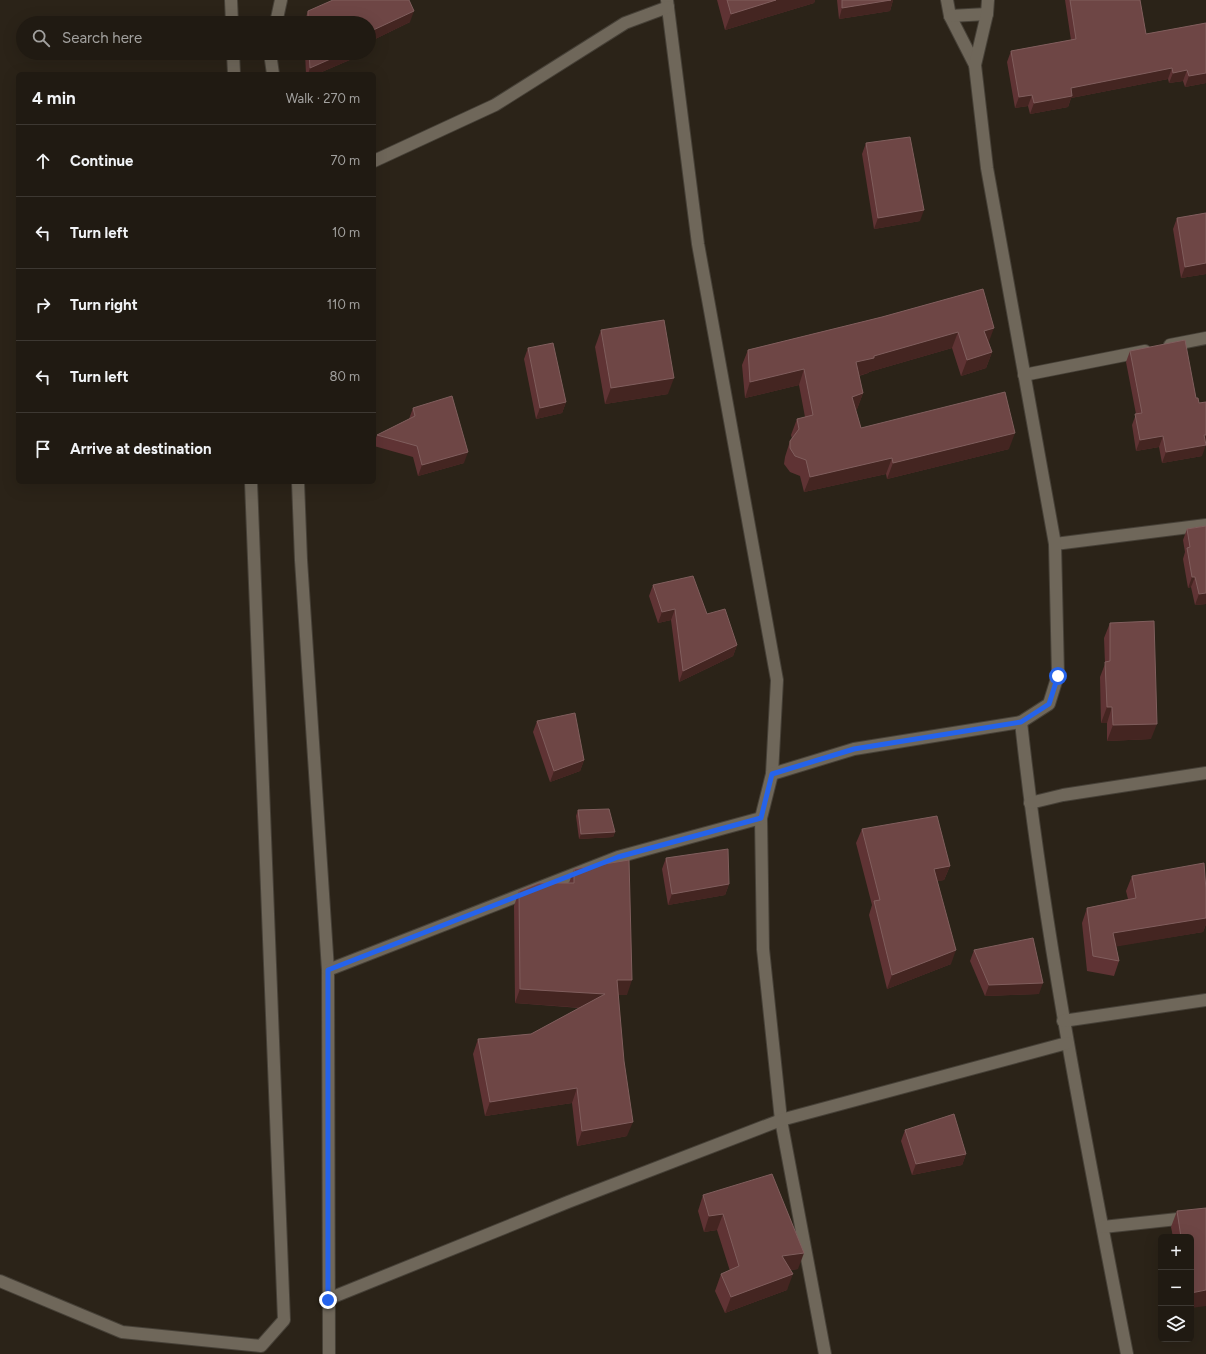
<!DOCTYPE html>
<html lang="en">
<head>
<meta charset="utf-8">
<style>
	:root { --surface:#201a12; --page:#28231b; --text:#f1f3f6; --muted:#a2a19f; --line:#3d3832 }
	body { margin:0; font-family:Figtree,sans-serif; background:var(--page); color:var(--text) }
	.controls { position:absolute; right:12px; bottom:12px; display:grid; overflow:hidden; border-radius:6px; box-shadow:0 4px 16px #0002 }
	.controls button { width:36px; height:36px; display:grid; place-items:center; padding:0; border:0; border-bottom:1px solid var(--line); background:var(--surface); color:var(--text); font:20px sans-serif }
	.stop { position:absolute; width:12px; height:12px; margin:-9px; border:3px solid #2563eb; border-radius:50%; background:#fff }
	.stop.end { background:#2563eb; border-color:#fff; box-shadow:0 1px 4px #0008 }
	.list { margin:0; padding:0; list-style:none }
	h2 { display:flex; justify-content:space-between; align-items:center; height:52px; margin:0; padding:0 16px; font-size:17px }
	h2 small { font-size:13px; font-weight:400; color:var(--muted) }
	.list li { display:grid; grid-template-columns:26px 1fr auto; gap:12px; align-items:center; box-sizing:border-box; height:72px; padding:0 16px; border-top:1px solid var(--line) }
	.list b { display:block; font-size:15px; white-space:nowrap }
	.list em { font-size:13px; font-style:normal; color:var(--muted) }
	.icon { flex:none; width:22px; height:22px; fill:none; stroke:currentColor; stroke-width:2; stroke-linecap:round; stroke-linejoin:round }
	.map { position:relative; flex:none; width:1206px; height:1354px; overflow:hidden }
	.search { position:absolute; background:var(--surface); box-shadow:0 4px 16px #0002; left:16px; top:16px; width:360px; height:44px; display:flex; align-items:center; gap:10px; box-sizing:border-box; padding:0 14px; border-radius:22px; color:var(--muted); font-size:15px }
	.panel { position:absolute; background:var(--surface); box-shadow:0 4px 16px #0002; left:16px; top:72px; width:360px; height:412px; border-radius:6px }
	.map>svg:first-child { display:block }
	.lines { fill:none; stroke-linecap:round; stroke-linejoin:round }
	.street-casing { stroke:#464037; stroke-width:14 }
	.street { stroke:#6f675a; stroke-width:12 }
	.wall { fill:#5f3334 }
	.shaded-wall { fill:#442521 }
	.building { fill:#6e4645; stroke:#805e5d }
	.route { stroke:#2563eb; stroke-width:5 }
</style>
</head>
<body>
<div class="map">
<svg width="1206" height="1354" viewBox="0 0 1206 1354">
	<rect width="100%" height="100%" fill="#2b2318"/>
	<g class="lines">
		<defs>
			<g id="street">
				<polyline points="231,0 232,23"/>
				<polyline points="667,0 698,244 777,680 772,774 761,818 763,949 781,1120 825,1354"/>
				<polyline points="947,0 950,16 975,65"/>
				<polyline points="950,16 987,14"/>
				<polyline points="276,23 281,0"/>
				<polyline points="233,53 234,74"/>
				<polyline points="270,53 273,74"/>
				<polyline points="374,161 495,105 625,23 668,7"/>
				<polyline points="1170,345 1206,338"/>
				<polyline points="1024,375 1145,351"/>
				<polyline points="298,482 301,560 328,970 329,1354"/>
				<polyline points="1055,544 1206,525"/>
				<path d="M1021,722C1044,934 1086,1144 1127,1354"/>
				<polyline points="772,774 854,749 1021,722 1049,704 1058,675 1055,544 987,168 975,65 987,14 988,0"/>
				<polyline points="1030,803 1063,795 1206,773"/>
				<polyline points="328,970 618,857 761,818"/>
				<polyline points="1063,1021 1206,1000"/>
				<polyline points="1103,1227 1206,1216"/>
				<polyline points="0,1281 122,1332 261,1346 284,1320 251,482"/>
				<polyline points="328,1299 568,1202 781,1120 1067,1043"/>
			</g>
		</defs>
		<use href="#street" class="street-casing"/>
		<use href="#street" class="street"/>
	</g>
	<g class="wall">
		<polygon points="717,0 815,0 814,3 725,30"/>
		<polygon points="837,0 893,0 890,11 839,19"/>
		<polygon points="1065,0 1140,0 1146,34 1206,23 1206,83 1185,87 1183,81 1169,83 1168,79 1071,98 1068,107 1030,114 1028,106 1015,108 1007,62 1011,51 1071,40"/>
		<polygon points="308,11 410,22 369,42 369,23 304,23"/>
		<polygon points="305,53 360,53 359,56 317,74 306,74"/>
		<polygon points="866,143 920,221 874,229 862,154"/>
		<polygon points="1206,213 1206,274 1181,278 1173,229 1177,218"/>
		<polygon points="983,289 989,343 992,352 986,368 961,376 952,348 869,372 868,373 859,376 863,393 857,409 856,410 861,428 1009,449 887,479 886,474 804,492 800,476 790,472 784,464 785,457 790,441 792,439 791,435 797,419 805,417 799,385 745,398 742,365 748,350 882,317"/>
		<polygon points="601,330 668,394 605,404 595,347"/>
		<polygon points="528,348 566,402 562,413 536,419 524,359"/>
		<polygon points="1130,351 1202,456 1162,463 1159,447 1136,451 1132,425 1136,414 1126,362"/>
		<polygon points="413,408 464,463 418,476 413,457 374,446 374,443 377,435 409,419"/>
		<polygon points="1206,526 1206,604 1195,605 1191,587 1188,588 1183,559 1185,552 1183,540 1187,529"/>
		<polygon points="653,585 707,614 737,645 733,656 679,682 671,620 658,623 649,596"/>
		<polygon points="1110,623 1151,739 1107,741 1107,723 1101,723 1100,677 1105,664 1104,638"/>
		<polygon points="537,721 584,760 580,771 550,782 533,732"/>
		<polygon points="578,810 615,832 613,837 579,839 576,816"/>
		<polygon points="862,829 950,866 944,880 937,881 951,964 887,989 869,915 872,905 856,843"/>
		<polygon points="666,858 729,884 725,895 668,905 662,869"/>
		<polygon points="574,869 627,995 618,995 627,1136 577,1146 572,1103 485,1116 473,1054 478,1039 531,1034 580,1008 515,1003 514,906 519,891 569,883"/>
		<polygon points="1132,876 1206,918 1206,924 1203,932 1116,946 1119,961 1114,976 1087,971 1082,923 1087,908 1128,899 1126,891"/>
		<polygon points="974,950 1039,994 985,996 970,961"/>
		<polygon points="905,1130 966,1154 962,1165 912,1175 901,1141"/>
		<polygon points="703,1195 798,1269 790,1270 787,1290 725,1313 715,1291 721,1274 730,1271 717,1230 704,1232 698,1211"/>
		<polygon points="1177,1211 1191,1237 1173,1237 1171,1227"/>
	</g>
	<g class="shaded-wall">
		<polygon points="776,0 815,0 814,3 725,30 731,14"/>
		<polygon points="891,0 893,0 890,11 839,19 842,8"/>
		<polygon points="414,11 410,22 369,42 369,32"/>
		<polygon points="344,53 360,53 359,56 317,74 308,74 310,68"/>
		<polygon points="1172,68 1168,79 1071,98 1068,107 1030,114 1034,103 1071,88"/>
		<polygon points="1187,70 1183,81 1169,83 1173,73"/>
		<polygon points="1206,73 1206,83 1185,87 1189,76"/>
		<polygon points="1032,95 1028,106 1015,108 1019,97"/>
		<polygon points="924,210 920,221 874,229 878,218"/>
		<polygon points="1206,263 1206,274 1181,278 1185,267"/>
		<polygon points="994,328 988,344 984,331"/>
		<polygon points="958,332 952,348 869,372 868,373 850,378 856,362 874,356"/>
		<polygon points="992,352 986,368 961,376 967,360"/>
		<polygon points="804,369 799,385 745,398 750,382"/>
		<polygon points="674,378 668,394 605,404 611,388"/>
		<polygon points="863,393 857,409 846,413 852,397"/>
		<polygon points="566,402 562,413 536,419 540,408"/>
		<polygon points="1015,433 1009,449 887,479 893,463"/>
		<polygon points="1204,435 1206,435 1206,445"/>
		<polygon points="1163,436 1159,447 1136,451 1140,440"/>
		<polygon points="1206,445 1202,456 1162,463 1166,452"/>
		<polygon points="468,452 464,463 418,476 422,465"/>
		<polygon points="892,458 886,474 804,492 810,477"/>
		<polygon points="1192,577 1195,577 1191,587 1188,588"/>
		<polygon points="1206,593 1206,604 1195,605 1199,594"/>
		<polygon points="675,609 671,620 658,623 662,612"/>
		<polygon points="737,645 733,656 679,682 683,671"/>
		<polygon points="1107,707 1112,707 1107,723 1101,723"/>
		<polygon points="1157,724 1151,739 1107,741 1113,725"/>
		<polygon points="584,760 580,771 550,782 554,771"/>
		<polygon points="615,832 613,837 579,839 581,834"/>
		<polygon points="950,866 944,880 929,883 934,869"/>
		<polygon points="729,884 725,895 668,905 672,894"/>
		<polygon points="1206,918 1206,924 1203,932 1108,948 1113,933"/>
		<polygon points="956,950 951,964 887,989 892,975"/>
		<polygon points="617,980 632,980 627,995 611,995"/>
		<polygon points="1043,983 1039,994 985,996 989,985"/>
		<polygon points="520,989 605,994 600,1009 515,1003"/>
		<polygon points="577,1088 572,1103 485,1116 490,1102"/>
		<polygon points="633,1122 627,1136 577,1146 582,1131"/>
		<polygon points="966,1154 962,1165 912,1175 916,1164"/>
		<polygon points="723,1214 717,1230 704,1232 709,1216"/>
		<polygon points="804,1253 798,1269 776,1272 782,1256"/>
		<polygon points="793,1274 787,1290 725,1313 731,1297"/>
		<polygon points="1206,1290 1206,1306 1191,1308 1191,1293"/>
	</g>
	<g class="building">
		<polygon points="333,0 409,0 414,11 369,32 369,23 308,23 308,11"/>
		<polygon points="727,0 776,0 731,14"/>
		<polygon points="842,0 891,0 842,8"/>
		<polygon points="1070,0 1140,0 1146,34 1206,23 1206,73 1189,76 1187,70 1173,73 1172,68 1071,88 1072,96 1034,103 1032,95 1019,97 1011,51 1076,39"/>
		<polygon points="309,53 344,53 310,68"/>
		<polygon points="910,137 924,210 878,218 866,143"/>
		<polygon points="1206,213 1206,263 1185,267 1177,218"/>
		<polygon points="983,289 994,328 984,331 992,352 967,360 958,332 874,356 874,358 856,362 863,393 852,397 861,428 1005,392 1015,433 893,463 892,458 810,477 806,460 795,456 790,448 790,441 799,429 797,419 813,415 804,369 750,382 748,350 882,317"/>
		<polygon points="664,320 674,378 611,388 601,330"/>
		<polygon points="1185,340 1196,398 1198,398 1199,403 1206,402 1206,435 1204,435 1206,445 1166,452 1163,436 1140,440 1135,414 1142,413 1130,351"/>
		<polygon points="553,343 566,402 540,408 528,348"/>
		<polygon points="452,396 468,452 422,465 417,446 377,435 415,416 413,408"/>
		<polygon points="1206,526 1206,593 1199,594 1195,577 1192,577 1187,548 1190,547 1187,529"/>
		<polygon points="693,576 707,614 725,609 737,645 683,671 675,609 662,612 653,585"/>
		<polygon points="1154,621 1157,724 1113,725 1112,707 1107,707 1105,662 1110,661 1110,623"/>
		<polygon points="575,713 584,760 554,771 537,721"/>
		<polygon points="609,809 615,832 581,834 578,810"/>
		<polygon points="937,816 950,866 934,869 956,950 892,975 874,901 880,900 862,829"/>
		<polygon points="728,849 729,884 672,894 666,858"/>
		<polygon points="629,860 632,980 617,980 624,1061 633,1122 582,1131 577,1088 490,1102 478,1039 531,1034 605,994 520,989 519,891 539,883 574,883 574,869"/>
		<polygon points="1204,863 1206,890 1206,918 1113,933 1119,961 1093,956 1087,908 1136,898 1132,876"/>
		<polygon points="1033,938 1043,983 989,985 974,950"/>
		<polygon points="954,1114 966,1154 916,1164 905,1130"/>
		<polygon points="772,1174 804,1253 782,1256 793,1274 731,1297 721,1274 739,1266 723,1214 709,1216 703,1195"/>
		<polygon points="1206,1208 1206,1290 1191,1293 1191,1237 1181,1237 1177,1211"/>
	</g>
	<g class="lines">
		<polyline class="route" points="328,1300 328,970 618,857 761,818 772,774 854,749 1021,722 1049,704 1058,676"/>
	</g>
</svg>
<div class="controls">
<button>+</button>
<button>−</button>
<button><svg class="icon" aria-label="layers" viewBox="0 0 24 24"><path d="M12 4l9 5-9 5-9-5zM3 14l9 5 9-5"/></svg></button>
</div>
<div class="stop" style="left:1058px;top:676px"></div>
<div class="stop end" style="left:328px;top:1300px"></div>
<div class="search"><svg class="icon" aria-label="search" viewBox="0 0 24 24"><circle cx="10" cy="10" r="6"/><path d="M15 15l6 6"/></svg>Search here</div>
<section class="panel">
<h2>4 min<small>Walk · 270 m</small></h2>
<ul class="list">
<li><svg class="icon" aria-label="ahead" viewBox="0 0 24 24"><path d="M12 20V5M6 11l6-6 6 6"/></svg><div><b>Continue</b></div><em>70 m</em></li>
<li><svg class="icon" aria-label="left" viewBox="0 0 24 24"><path d="M17 20v-9H6M10 6l-5 5 5 5"/></svg><div><b>Turn left</b></div><em>10 m</em></li>
<li><svg class="icon" aria-label="right" viewBox="0 0 24 24"><path d="M7 20v-9h11M14 6l5 5-5 5"/></svg><div><b>Turn right</b></div><em>110 m</em></li>
<li><svg class="icon" aria-label="left" viewBox="0 0 24 24"><path d="M17 20v-9H6M10 6l-5 5 5 5"/></svg><div><b>Turn left</b></div><em>80 m</em></li>
<li><svg class="icon" aria-label="arrive" viewBox="0 0 24 24"><path d="M6 21V4h12l-3 4 3 4H6"/></svg><div><b>Arrive at destination</b></div></li>
</ul>
</section>
</div>
</body>
</html>
